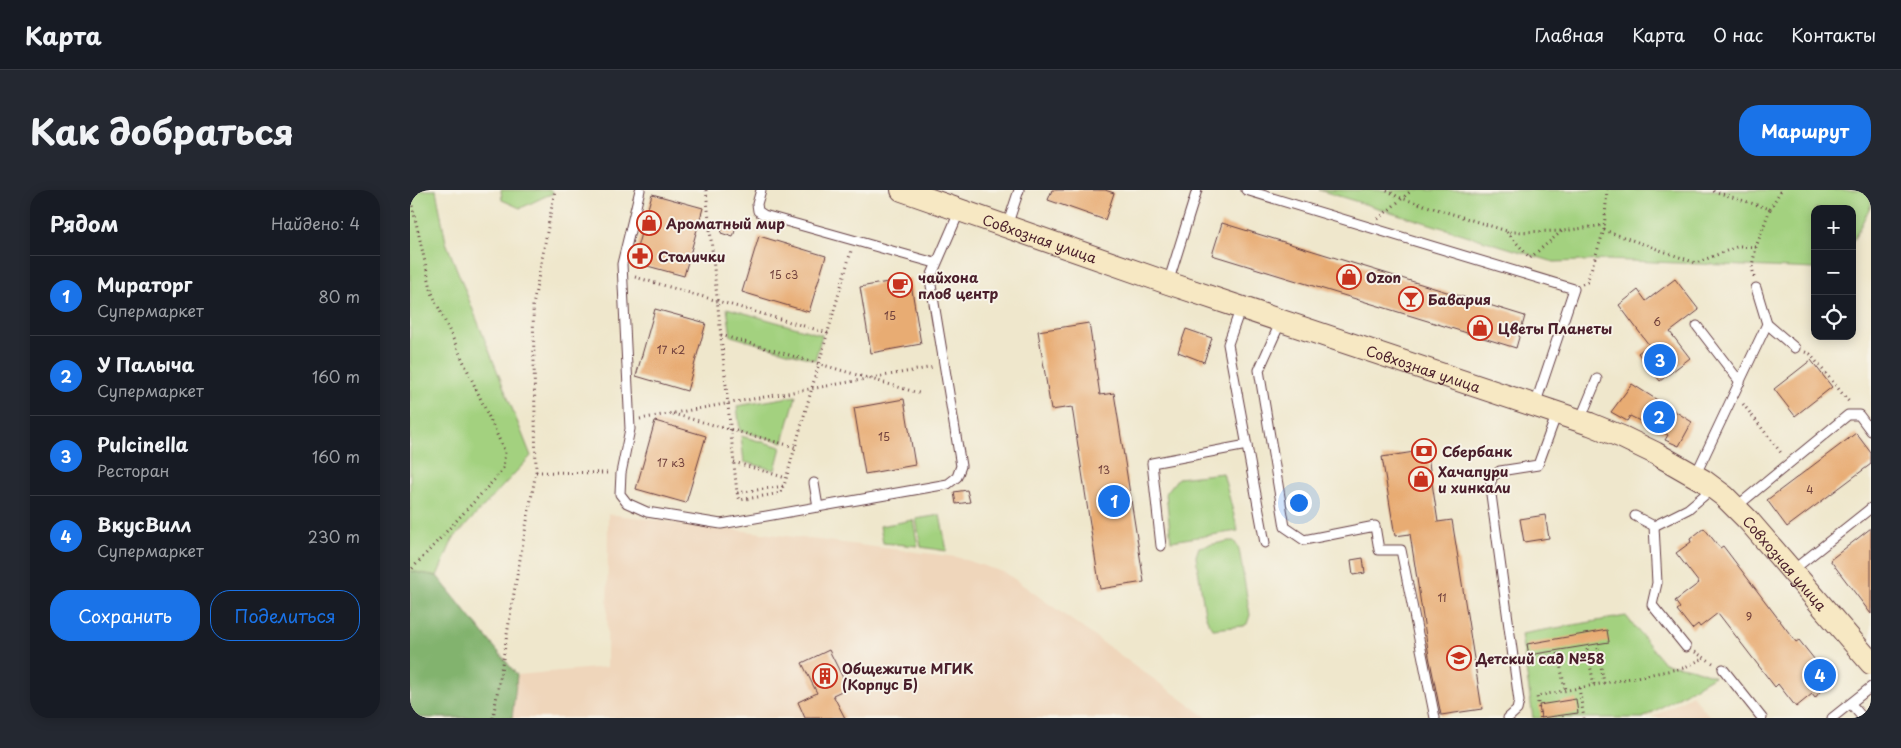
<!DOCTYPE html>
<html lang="ru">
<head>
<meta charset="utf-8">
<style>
	:root { --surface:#171b24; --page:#242831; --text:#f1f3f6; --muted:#9ea1a6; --line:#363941; --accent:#1a73e8 }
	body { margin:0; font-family:"Playpen Sans",sans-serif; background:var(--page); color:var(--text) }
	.controls { position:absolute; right:15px; top:15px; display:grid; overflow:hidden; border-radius:10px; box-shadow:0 2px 12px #0003 }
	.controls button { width:45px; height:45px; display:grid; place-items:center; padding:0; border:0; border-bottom:1px solid var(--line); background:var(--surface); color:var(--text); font:25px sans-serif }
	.you { position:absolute; left:888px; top:312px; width:18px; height:18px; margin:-12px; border:4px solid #fff; border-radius:50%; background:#1a73e8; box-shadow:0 0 0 8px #1a73e833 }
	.badge { display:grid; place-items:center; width:32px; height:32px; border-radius:50%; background:var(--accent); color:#fff; font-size:16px; font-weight:700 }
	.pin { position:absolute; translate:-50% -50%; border:2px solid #fff; box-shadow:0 1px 5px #0006 }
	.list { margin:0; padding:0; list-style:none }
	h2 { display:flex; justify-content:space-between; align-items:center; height:65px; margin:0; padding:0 20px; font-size:21px }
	h2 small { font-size:16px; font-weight:400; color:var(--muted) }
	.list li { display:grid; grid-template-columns:32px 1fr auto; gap:15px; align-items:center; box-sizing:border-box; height:80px; padding:0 20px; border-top:1px solid var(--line) }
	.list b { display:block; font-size:19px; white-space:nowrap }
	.list p { margin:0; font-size:16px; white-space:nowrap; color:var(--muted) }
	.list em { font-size:16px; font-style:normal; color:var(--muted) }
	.actions { display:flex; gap:10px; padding:15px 20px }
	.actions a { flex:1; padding:11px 0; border:1px solid var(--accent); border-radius:20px; text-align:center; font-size:18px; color:var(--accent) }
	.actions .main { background:var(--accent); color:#fff }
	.icon { flex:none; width:28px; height:28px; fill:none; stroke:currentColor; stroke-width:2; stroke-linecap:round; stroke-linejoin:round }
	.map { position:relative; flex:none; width:1461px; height:528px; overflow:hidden; border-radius:20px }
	header { display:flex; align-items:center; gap:30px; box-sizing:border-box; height:70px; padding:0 25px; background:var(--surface); border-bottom:1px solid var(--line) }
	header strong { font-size:24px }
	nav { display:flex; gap:28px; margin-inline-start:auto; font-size:18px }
	.intro { display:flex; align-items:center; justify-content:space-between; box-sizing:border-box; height:120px; padding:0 30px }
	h1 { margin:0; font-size:35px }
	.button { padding:12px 22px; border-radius:20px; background:var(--accent); color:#fff; font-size:18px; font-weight:700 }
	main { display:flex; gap:30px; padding:0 30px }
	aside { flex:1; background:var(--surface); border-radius:20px; box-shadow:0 2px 12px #0003 }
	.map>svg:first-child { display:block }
	.built { fill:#efd6bb }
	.green { fill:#a3d17f; stroke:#767855 }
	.forest { fill:#82b36e; stroke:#66694c }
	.building { fill:#e8ac73 }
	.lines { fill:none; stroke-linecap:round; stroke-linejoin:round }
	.lane-casing { stroke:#633d43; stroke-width:11 }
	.secondary-casing { stroke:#633d43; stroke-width:24 }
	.path { stroke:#633d43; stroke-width:3; stroke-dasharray:1 4; stroke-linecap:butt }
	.lane { stroke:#fff; stroke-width:9 }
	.secondary { stroke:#f7e8c3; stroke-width:22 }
	.labels { text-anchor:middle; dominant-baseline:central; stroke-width:4; stroke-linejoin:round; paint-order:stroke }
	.number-label { font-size:11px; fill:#72423d }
	.poi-label { font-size:14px; font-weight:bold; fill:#4a1f2b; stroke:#f7f3e8; text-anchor:start }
	.street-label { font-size:14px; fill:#4a1f2b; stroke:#f7f3e8 }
</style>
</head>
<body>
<header>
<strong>Карта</strong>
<nav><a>Главная</a><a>Карта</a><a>О нас</a><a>Контакты</a></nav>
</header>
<div class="intro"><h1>Как добраться</h1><a class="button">Маршрут</a></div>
<main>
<aside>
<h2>Рядом<small>Найдено: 4</small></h2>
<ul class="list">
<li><span class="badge">1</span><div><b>Мираторг</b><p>Супермаркет</p></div><em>80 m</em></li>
<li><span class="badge">2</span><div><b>У Палыча</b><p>Супермаркет</p></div><em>160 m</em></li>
<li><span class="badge">3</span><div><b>Pulcinella</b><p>Ресторан</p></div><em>160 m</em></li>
<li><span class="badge">4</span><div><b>ВкусВилл</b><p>Супермаркет</p></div><em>230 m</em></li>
</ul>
<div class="actions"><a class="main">Сохранить</a><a>Поделиться</a></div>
</aside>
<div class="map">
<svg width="1461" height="528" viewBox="0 0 1461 528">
	<rect width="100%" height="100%" fill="#f7f3e8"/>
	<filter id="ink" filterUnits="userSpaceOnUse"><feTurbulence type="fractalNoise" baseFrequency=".02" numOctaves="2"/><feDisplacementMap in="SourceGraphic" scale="10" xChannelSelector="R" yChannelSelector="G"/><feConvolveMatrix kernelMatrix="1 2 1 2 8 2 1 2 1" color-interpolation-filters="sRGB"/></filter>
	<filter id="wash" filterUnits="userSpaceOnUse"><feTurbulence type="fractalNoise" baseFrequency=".0096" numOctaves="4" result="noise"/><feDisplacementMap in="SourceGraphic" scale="20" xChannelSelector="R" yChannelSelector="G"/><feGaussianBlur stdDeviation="1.12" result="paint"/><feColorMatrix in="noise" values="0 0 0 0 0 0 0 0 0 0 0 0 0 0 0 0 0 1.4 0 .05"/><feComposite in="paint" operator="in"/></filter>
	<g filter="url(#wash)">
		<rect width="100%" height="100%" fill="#efe7cc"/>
		<g class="built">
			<polygon points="198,324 546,367 596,383 798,528 102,528 107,485 197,477"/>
			<polygon points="1282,505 1301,528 1242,528"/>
		</g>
		<g class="green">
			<polygon points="0,0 26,0 36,52 121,266 43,349 27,386 0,381"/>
			<path d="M91,0H141L143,2L142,4C136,5 119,15 110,18L92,10Z"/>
			<polygon points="909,0 1461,0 1461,15 1442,53 1442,19 1405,19 1405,79 1198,70 1144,72"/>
			<polygon points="317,118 412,145 405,170 321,146"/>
			<polygon points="386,206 373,252 330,241 327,216"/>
			<polygon points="331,246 371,257 365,280 334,272"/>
			<polygon points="813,283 828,341 761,351 756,303 768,288"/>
			<polygon points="530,325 537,361 511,357 506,329"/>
			<polygon points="503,330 508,356 473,353 470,336"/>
			<polygon points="819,351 824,351 829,359 840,425 837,434 833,436 803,439 798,432 795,424 786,366 789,357"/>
			<polygon points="1216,426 1254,473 1281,478 1304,486 1233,528 1123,528 1111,444"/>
		</g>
		<polygon class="forest" points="0,381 27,386 107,485 102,528 0,528"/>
		<g id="blocks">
			<g class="building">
				<polygon points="642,0 695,0 704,3 695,30 638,10"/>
				<polygon points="242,4 293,18 274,86 223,72"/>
				<polygon points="315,31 327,34 323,47 311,43"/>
				<polygon points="812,33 1115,126 1106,158 802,65"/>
				<polygon points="349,46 416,66 399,122 332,102"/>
				<polygon points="500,88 511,154 461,163 450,97"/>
				<polygon points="1265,89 1289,120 1260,142 1280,168 1250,191 1228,163 1239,155 1209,115 1228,100 1236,111"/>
				<polygon points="245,119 296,133 277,201 226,186"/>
				<polygon points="679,133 690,205 704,203 734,392 690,399 662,217 641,220 628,141"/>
				<polygon points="776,139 802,148 794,172 768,162"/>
				<polygon points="1401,170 1422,197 1385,226 1364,199"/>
				<polygon points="1222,194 1282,232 1269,256 1255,250 1258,245 1220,226 1217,231 1201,222"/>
				<polygon points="494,209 505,275 455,284 444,218"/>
				<polygon points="245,231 296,246 276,313 226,299"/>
				<polygon points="1446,243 1461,263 1461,274 1377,337 1357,310"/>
				<polygon points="1017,260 1028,332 1042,330 1072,519 1031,525 1019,466 1000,344 985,346 972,267"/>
				<polygon points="557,300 560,312 546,314 544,302"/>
				<polygon points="1135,325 1139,348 1114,352 1110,329"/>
				<polygon points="1294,338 1310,358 1313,356 1386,452 1389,450 1424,494 1412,499 1405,508 1402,504 1386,517 1368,494 1365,497 1308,423 1290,437 1288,434 1282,439 1267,420 1270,418 1265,411 1289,393 1266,363 1281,352 1280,349"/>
				<polygon points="1461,338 1461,424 1420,370"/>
				<polygon points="953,368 955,383 943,385 941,370"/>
				<polygon points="1197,440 1199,452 1119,465 1117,454"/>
				<polygon points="419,460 438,498 423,505 435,528 395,528 388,512 407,503 392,473"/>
				<polygon points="1166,509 1168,523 1131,528 1129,515"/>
			</g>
		</g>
	</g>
	<g filter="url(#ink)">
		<use href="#blocks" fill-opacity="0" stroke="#633d43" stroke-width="1"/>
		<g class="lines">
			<defs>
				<g id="lane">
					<polyline points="230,0 212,74 220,239 211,283 210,304 217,313 237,322 311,334 538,294 547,287 551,276 520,89 550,20"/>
					<polyline points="351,0 347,14 348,21 354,25 525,73"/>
					<polyline points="836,0 1164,99 1125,215"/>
					<polyline points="597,36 609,0"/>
					<polyline points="758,93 787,0"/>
					<polyline points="831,117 818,154 855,353"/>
					<polyline points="871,131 849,180 875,337 894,350 965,336 969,360 991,360 1025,528"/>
					<polyline points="1357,134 1385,158"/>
					<polyline points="1287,136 1330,192"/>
					<polyline points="1170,230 1187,189"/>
					<polyline points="1285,286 1357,134 1346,98"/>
					<polyline points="404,293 408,317"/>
					<polyline points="1326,317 1438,225 1449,225 1461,241"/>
					<polyline points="1225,326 1244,336 1278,319 1303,298"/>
					<polyline points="1244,336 1247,393 1242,415 1276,457"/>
					<polyline points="751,356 742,273 837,255"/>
					<polyline points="1383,380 1461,318"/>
					<polyline points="1313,479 1352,528"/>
					<polyline points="1441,514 1453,528"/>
					<polyline points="1098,528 1107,520 1109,511 1080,297 1082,287 1090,281 1128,275 1147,223"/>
					<polyline points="1422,528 1461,497"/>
				</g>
				<g id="secondary">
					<path id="s1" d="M492,0L758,93L1180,234L1212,247L1245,263L1294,291L1314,306L1338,330L1461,473"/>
				</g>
			</defs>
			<use href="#lane" class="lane-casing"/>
			<use href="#secondary" class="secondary-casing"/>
			<g class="path">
				<polyline points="296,0 327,303 374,296 441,61"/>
				<polyline points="977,0 988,7 1100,42 1153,41 1195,35"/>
				<polyline points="0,6 22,103 95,262 93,278 84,290 0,381"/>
				<polyline points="1360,19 1371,0"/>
				<polyline points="968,29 1002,0"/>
				<polyline points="1194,40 1286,73 1329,56 1346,57 1360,19 1300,0"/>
				<polyline points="1097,42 1120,68 1152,41"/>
				<polyline points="225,87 418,143"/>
				<polyline points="1344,87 1342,76 1346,57"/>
				<polyline points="1172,94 1177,92 1194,40 1197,0"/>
				<polyline points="311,145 512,204"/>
				<polyline points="1395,162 1400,164 1440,213"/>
				<polyline points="1333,214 1372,264"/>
				<polyline points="263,224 385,257"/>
				<polyline points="230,229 524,177"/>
				<polyline points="324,272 376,288"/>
				<polyline points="126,282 200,283"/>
				<polyline points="327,303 330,310 371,303 373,296"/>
				<polyline points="1188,458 1194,493"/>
				<polyline points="1177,459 1184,495"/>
				<polyline points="1285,462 1303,473"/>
				<polyline points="1148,463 1155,500"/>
				<polyline points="1169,498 1174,528"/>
				<polyline points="83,528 106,391 126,282 123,116 145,0"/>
				<polyline points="1130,528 1127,506 1273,478 1294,468"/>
			</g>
			<use href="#lane" class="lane"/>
			<use href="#secondary" class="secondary"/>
		</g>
	</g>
	<defs>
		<symbol id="shop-ring" viewBox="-11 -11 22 22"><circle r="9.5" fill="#f7f3e8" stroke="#c8321e" stroke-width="1.5"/><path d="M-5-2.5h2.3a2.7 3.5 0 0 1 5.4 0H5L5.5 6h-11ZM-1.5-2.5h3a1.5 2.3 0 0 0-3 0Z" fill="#c8321e"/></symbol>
		<symbol id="pharmacy-ring" viewBox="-11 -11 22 22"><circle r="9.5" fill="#f7f3e8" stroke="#c8321e" stroke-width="1.5"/><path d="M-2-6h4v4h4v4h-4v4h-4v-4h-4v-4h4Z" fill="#c8321e"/></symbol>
		<symbol id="cafe-ring" viewBox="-11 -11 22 22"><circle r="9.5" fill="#f7f3e8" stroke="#c8321e" stroke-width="1.5"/><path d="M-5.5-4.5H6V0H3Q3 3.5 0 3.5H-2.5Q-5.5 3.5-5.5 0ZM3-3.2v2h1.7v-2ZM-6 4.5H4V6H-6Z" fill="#c8321e"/></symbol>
		<symbol id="bar-ring" viewBox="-11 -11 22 22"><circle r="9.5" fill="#f7f3e8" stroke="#c8321e" stroke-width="1.5"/><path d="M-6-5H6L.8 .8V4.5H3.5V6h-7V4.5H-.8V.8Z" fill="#c8321e"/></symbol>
		<symbol id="bank-ring" viewBox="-11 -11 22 22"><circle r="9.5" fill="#f7f3e8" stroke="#c8321e" stroke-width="1.5"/><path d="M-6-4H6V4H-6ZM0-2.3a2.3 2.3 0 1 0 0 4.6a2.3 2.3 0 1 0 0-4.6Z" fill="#c8321e"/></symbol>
		<symbol id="school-ring" viewBox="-11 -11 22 22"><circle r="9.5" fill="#f7f3e8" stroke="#c8321e" stroke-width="1.5"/><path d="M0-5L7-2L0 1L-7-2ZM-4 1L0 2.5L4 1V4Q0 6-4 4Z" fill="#c8321e"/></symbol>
		<symbol id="building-ring" viewBox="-11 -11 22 22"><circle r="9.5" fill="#f7f3e8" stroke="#c8321e" stroke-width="1.5"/><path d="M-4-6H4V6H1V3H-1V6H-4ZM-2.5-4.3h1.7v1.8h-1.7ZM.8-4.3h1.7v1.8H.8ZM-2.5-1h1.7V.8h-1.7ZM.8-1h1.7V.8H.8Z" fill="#c8321e"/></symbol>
	</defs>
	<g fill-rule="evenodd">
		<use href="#shop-ring" x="225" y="19" width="28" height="28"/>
		<use href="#pharmacy-ring" x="216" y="52" width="28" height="28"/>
		<use href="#shop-ring" x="925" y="73" width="28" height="28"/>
		<use href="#cafe-ring" x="476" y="81" width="28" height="28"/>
		<use href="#bar-ring" x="987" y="95" width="28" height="28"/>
		<use href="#shop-ring" x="1056" y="124" width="28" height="28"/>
		<use href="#bank-ring" x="1000" y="247" width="28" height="28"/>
		<use href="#shop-ring" x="997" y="275" width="28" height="28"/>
		<use href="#school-ring" x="1035" y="454" width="28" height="28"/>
		<use href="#building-ring" x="401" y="472" width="28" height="28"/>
	</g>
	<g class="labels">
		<g class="number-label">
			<text x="374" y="84">15 с3</text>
			<text x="480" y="125">15</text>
			<text x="1247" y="131">6</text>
			<text x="261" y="159">17 к2</text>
			<text x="474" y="246">15</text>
			<text x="261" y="272">17 к3</text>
			<text x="694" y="279">13</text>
			<text x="1400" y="299">4</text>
			<text x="1032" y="407">11</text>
			<text x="1339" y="426">9</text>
		</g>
		<g class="poi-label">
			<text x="256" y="33">Ароматный мир</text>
			<text x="248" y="66">Столички</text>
			<text x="508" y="87">чайхона<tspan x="508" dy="16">плов центр</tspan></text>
			<text x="956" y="87">Ozon</text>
			<text x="1018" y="109">Бавария</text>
			<text x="1088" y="138">Цветы Планеты</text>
			<text x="1032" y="261">Сбербанк</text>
			<text x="1028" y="281">Хачапури<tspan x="1028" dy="16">и хинкали</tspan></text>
			<text x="1066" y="468">Детский сад №58</text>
			<text x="432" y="478">Общежитие МГИК<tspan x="432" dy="16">(Корпус Б)</tspan></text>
		</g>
		<g class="street-label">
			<text stroke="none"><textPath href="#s1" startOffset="146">Совхозная улица</textPath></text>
			<text stroke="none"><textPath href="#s1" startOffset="551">Совхозная улица</textPath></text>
			<text stroke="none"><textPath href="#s1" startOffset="970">Совхозная улица</textPath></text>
		</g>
	</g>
</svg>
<div class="controls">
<button>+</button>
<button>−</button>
<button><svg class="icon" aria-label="locate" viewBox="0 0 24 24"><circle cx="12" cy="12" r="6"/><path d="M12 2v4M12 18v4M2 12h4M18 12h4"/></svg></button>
</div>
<div class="you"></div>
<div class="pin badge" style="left:704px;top:311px">1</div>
<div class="pin badge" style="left:1249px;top:227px">2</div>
<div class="pin badge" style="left:1250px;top:170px">3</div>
<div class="pin badge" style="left:1410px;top:485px">4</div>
</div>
</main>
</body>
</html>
